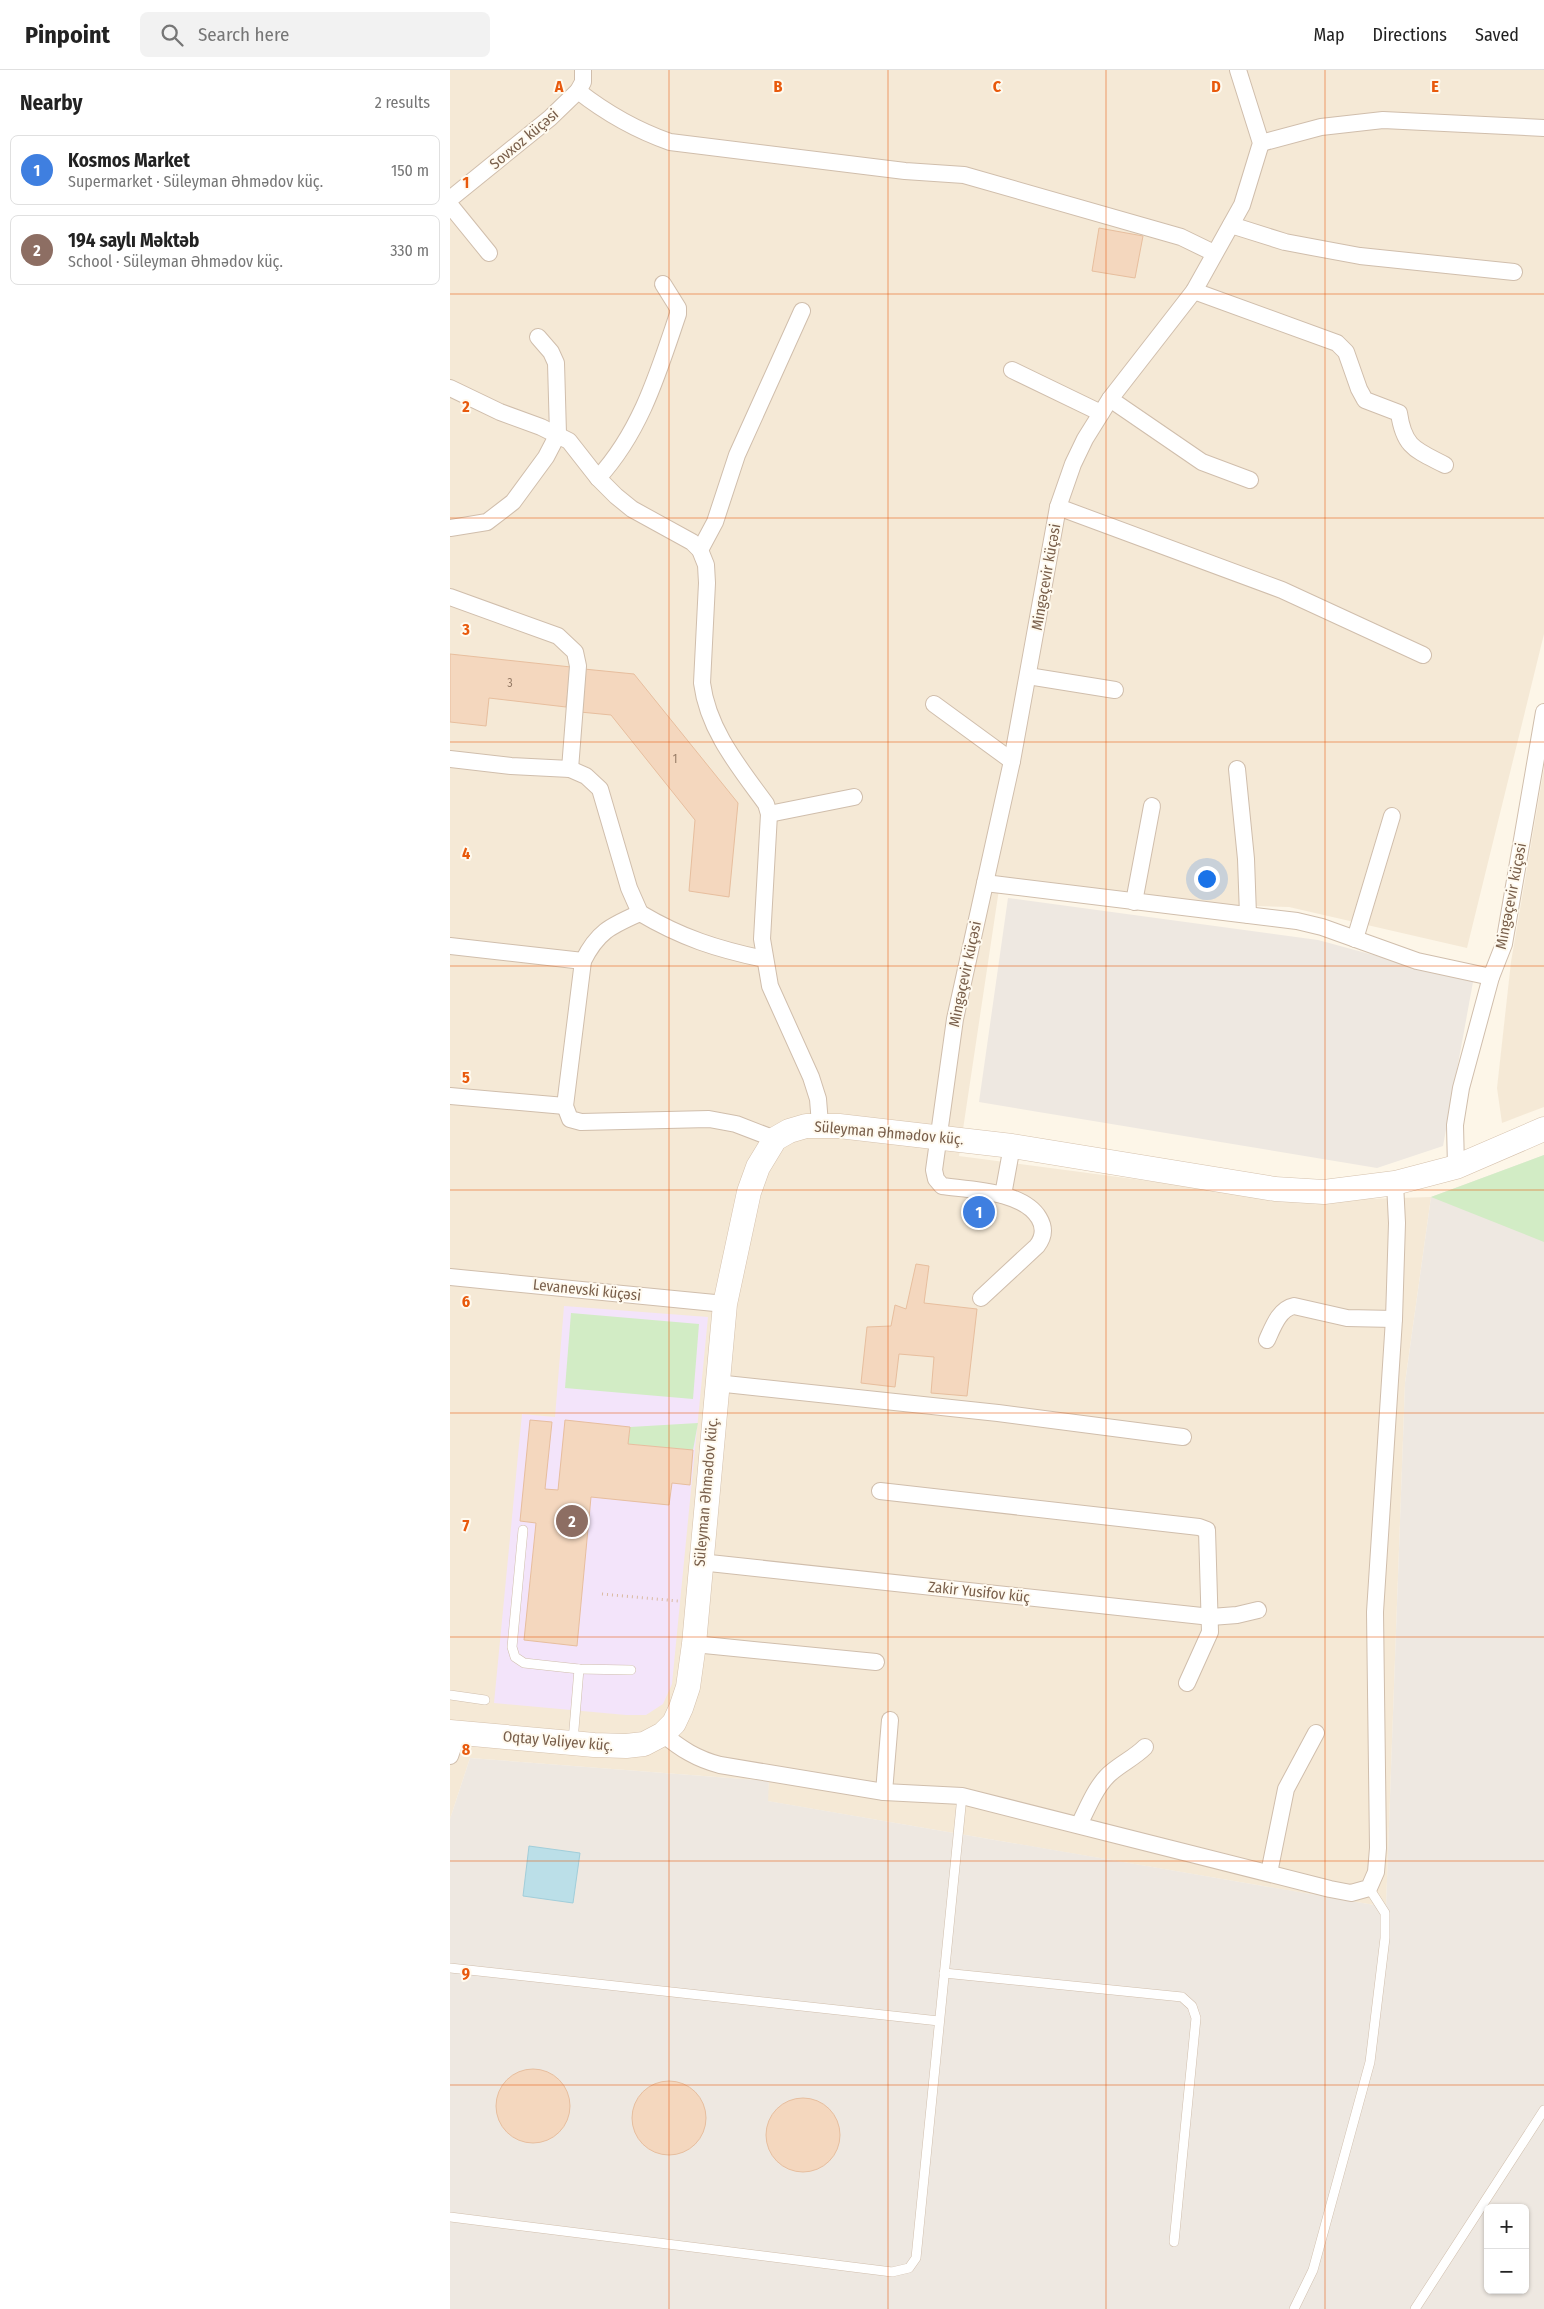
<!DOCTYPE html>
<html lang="en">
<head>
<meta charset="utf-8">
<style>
	:root { --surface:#fff; --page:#f2f2f2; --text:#222; --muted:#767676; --line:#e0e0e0; --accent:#7c3aed }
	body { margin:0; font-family:"Fira Sans Condensed",sans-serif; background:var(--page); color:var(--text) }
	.controls { position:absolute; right:15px; bottom:15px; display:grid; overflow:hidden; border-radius:8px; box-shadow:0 1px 4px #0004 }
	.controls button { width:45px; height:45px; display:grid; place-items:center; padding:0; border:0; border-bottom:1px solid var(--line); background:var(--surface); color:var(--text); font:25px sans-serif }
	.you { position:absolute; left:756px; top:808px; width:18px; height:18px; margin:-12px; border:4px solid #fff; border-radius:50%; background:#1a73e8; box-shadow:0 0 0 8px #1a73e833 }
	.badge { display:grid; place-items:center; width:32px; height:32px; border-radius:50%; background:var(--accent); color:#fff; font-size:16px; font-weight:700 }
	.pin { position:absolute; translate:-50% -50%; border:2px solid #fff; box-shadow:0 1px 5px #0006 }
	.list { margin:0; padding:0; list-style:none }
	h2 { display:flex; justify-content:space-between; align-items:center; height:65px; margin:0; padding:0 20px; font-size:21px }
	h2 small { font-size:16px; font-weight:400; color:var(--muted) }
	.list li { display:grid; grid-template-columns:32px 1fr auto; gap:15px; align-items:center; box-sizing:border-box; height:70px; margin:0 10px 10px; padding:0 10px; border:1px solid var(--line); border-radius:8px }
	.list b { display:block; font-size:19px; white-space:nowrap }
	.list p { margin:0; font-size:16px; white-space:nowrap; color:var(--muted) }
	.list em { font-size:16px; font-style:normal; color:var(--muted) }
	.icon { flex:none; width:28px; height:28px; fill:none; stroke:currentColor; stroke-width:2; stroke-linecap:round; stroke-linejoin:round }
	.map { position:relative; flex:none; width:1094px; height:2239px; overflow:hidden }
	header { display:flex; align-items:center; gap:30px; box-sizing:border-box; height:70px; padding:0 25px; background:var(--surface); border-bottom:1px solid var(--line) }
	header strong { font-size:24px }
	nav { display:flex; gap:28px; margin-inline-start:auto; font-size:18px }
	.search { width:350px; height:45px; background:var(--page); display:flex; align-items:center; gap:12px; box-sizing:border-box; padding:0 18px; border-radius:8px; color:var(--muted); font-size:19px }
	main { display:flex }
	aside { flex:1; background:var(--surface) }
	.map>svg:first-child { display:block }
	.residential { fill:#f5e9d6 }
	.industrial { fill:#eee8e1; fill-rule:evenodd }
	.education { fill:#f3e4fa }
	.green { fill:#d2ecc5 }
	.water { fill:#bbdfe8; stroke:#a1ceda }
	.building { fill:#f4d7be; stroke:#e7be9e }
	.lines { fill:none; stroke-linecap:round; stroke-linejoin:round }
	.lane-casing { stroke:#d0beac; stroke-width:10 }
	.street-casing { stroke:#d0beac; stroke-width:18 }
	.secondary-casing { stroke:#d5c1ac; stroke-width:25 }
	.path { stroke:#d9baa1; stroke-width:3; stroke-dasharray:1 4; stroke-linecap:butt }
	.lane { stroke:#fff; stroke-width:9 }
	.street { stroke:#fff; stroke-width:16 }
	.secondary { stroke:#fff; stroke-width:24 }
	.grid { fill:none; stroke:#e8590c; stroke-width:1; stroke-opacity:0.55 }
	.labels { text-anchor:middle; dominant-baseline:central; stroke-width:4; stroke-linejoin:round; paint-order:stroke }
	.number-label { font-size:12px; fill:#977c67 }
	.street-label { font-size:15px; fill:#785e4a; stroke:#fffaef }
	.grid-label { font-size:16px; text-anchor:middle; font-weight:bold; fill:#e8590c; stroke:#fffaef; stroke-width:4; stroke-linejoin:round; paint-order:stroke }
</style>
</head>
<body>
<header>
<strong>Pinpoint</strong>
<div class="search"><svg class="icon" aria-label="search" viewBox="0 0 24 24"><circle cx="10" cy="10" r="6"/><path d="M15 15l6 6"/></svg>Search here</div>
<nav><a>Map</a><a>Directions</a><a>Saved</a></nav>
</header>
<main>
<aside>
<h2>Nearby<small>2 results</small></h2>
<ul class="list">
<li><span class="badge" style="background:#3f7fe0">1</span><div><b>Kosmos Market</b><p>Supermarket · Süleyman Əhmədov küç.</p></div><em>150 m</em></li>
<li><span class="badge" style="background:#8d6e63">2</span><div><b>194 saylı Məktəb</b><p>School · Süleyman Əhmədov küç.</p></div><em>330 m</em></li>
</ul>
</aside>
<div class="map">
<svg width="1094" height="2239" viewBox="0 0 1094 2239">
	<rect width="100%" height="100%" fill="#fdf6e8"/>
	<g class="residential">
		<polygon points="0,0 1094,0 1094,564 1017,878 839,837 684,832 551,806 509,1086 851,1131 981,1127 955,1313 936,1837 317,1731 319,1711 20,1688 0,1749"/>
		<polygon points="1094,698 1094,1037 1052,1053 1047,1018 1061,892"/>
	</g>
	<g class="industrial">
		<polygon points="558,828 868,870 1023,912 993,1076 927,1098 529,1032"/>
		<path d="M1094,1085V2239H0V1749L20,1688L319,1711L318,1731L936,1837L955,1313L981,1127ZM1038,2138H1075V2220H1038Z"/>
	</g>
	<polygon class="education" points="114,1236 258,1247 222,1614 213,1634 196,1645 176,1645 44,1633 72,1344 105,1347"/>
	<g class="green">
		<polygon points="1094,1085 1094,1172 981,1127"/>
		<polygon points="121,1243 249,1254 243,1329 115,1318"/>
		<polygon points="248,1353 243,1380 178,1374 180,1357"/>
	</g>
	<polygon class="water" points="79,1776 130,1783 123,1833 73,1826"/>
	<g class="building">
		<polygon points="649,158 693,166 685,208 642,201"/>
		<polygon points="0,584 121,597 116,637 39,628 36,656 0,652"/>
		<polygon points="134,599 184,604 288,733 279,827 239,821 245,750 161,645 130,642"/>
		<polygon points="466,1194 479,1196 474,1233 527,1239 517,1326 481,1323 484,1287 449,1284 445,1317 411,1313 417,1257 441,1256 445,1235 456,1239"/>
		<polygon points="80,1350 102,1352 95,1419 108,1420 115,1350 180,1357 178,1374 243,1380 240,1415 222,1413 219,1435 141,1427 127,1576 74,1570 86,1453 70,1451"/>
		<circle cx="83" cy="2036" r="37"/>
		<circle cx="219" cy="2048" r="37"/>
		<circle cx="353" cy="2065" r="37"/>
	</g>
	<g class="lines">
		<defs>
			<g id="lane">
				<polyline points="73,1460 62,1577 65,1587 74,1593 129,1599 181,1600"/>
				<polyline points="0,1625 35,1630"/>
				<polyline points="123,1671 129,1599"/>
				<polyline points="0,1898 489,1951"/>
				<polyline points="494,1903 732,1927 742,1936 746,1948 724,2172"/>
				<polyline points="0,2147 442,2202 459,2198 466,2188 512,1726"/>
				<polyline points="844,2239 863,2200 920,1992 935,1868 935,1843 919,1818"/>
				<polyline points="965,2239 1094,2040"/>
			</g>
			<g id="street">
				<path d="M128,21C156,43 186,60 220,72L455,101L514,105L731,167L764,183"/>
				<polyline points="811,73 871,57 933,50 1094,58"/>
				<polyline points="0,129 100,48 128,21 133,12 133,0"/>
				<polyline points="0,135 39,183"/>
				<polyline points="781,155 835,172 910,186 1064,202"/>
				<path d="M744,221L887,273L896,282L909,319L915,330L949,343C954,378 966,380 995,395"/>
				<polyline points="562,300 651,343"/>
				<path d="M0,318L50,342L91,357L119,371L148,408L166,426L182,439L242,472L250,480L256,495L257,513L252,613C258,660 289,697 316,734L319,744L312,869L320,916L361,1007L368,1029L370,1054"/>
				<polyline points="660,329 752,392 800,410"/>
				<path d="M148,408C191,361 208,303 228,244V238L213,214"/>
				<polyline points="608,437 832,520 973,585"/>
				<polyline points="0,458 37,452 63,432 96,387 108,364 106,293 101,282 88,267"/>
				<polyline points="250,480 265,452 287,385 352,241"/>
				<polyline points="0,527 108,566 125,582 128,596 120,699"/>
				<polyline points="578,606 665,620"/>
				<polyline points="484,634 562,691"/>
				<polyline points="0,689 61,696 120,699 136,706 150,719 179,818 190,843"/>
				<polyline points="787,699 796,789 798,845"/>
				<polyline points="319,744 404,727"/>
				<polyline points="535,813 847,851 872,857 967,891 1041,907"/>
				<polyline points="684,832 702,736"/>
				<polyline points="905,869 942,746"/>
				<polyline points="0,876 133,891"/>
				<path d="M314,889C267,879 232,868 190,843C161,856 148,861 133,891L115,1036L120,1049L131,1052L259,1049L286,1054L325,1069"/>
				<polyline points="0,1026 115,1036"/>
				<polyline points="1006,1097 1005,1055 1011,1018 1041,907 1054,874 1094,642"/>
				<polyline points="553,1125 562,1076"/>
				<polyline points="0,1207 275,1234"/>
				<path d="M531,1228L587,1176C594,1167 595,1158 589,1148C573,1121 521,1120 492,1116L486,1109L484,1100L505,949L562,691L608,437L623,394L635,369L660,329L744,221L792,135L811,73L788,0"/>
				<path d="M817,1270C823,1257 829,1239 844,1236L897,1248L944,1249"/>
				<polyline points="266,1313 548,1343 733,1367"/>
				<polyline points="430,1421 749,1457 757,1460 760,1562 737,1613"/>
				<polyline points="250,1492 761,1547 787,1545 808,1540"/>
				<polyline points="244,1574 426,1592"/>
				<path d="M213,1664C231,1679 247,1689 270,1695L434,1722L512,1726L880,1819L901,1823L919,1818L926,1802L928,1778L925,1542L944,1249L947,1153L945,1113"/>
				<polyline points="0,1686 8,1663"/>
				<polyline points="434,1722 440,1650"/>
				<path d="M629,1755C638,1737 647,1713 663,1701C674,1692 685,1687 695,1677"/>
				<polyline points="819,1803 836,1719 866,1663"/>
			</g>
			<polyline id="secondary" points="0,1662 144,1675 176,1676 194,1674 213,1664 224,1653 231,1638 238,1617 244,1574 275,1234 299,1122 308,1097 325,1069 339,1061 356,1056 389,1056 562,1076 825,1119 874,1122 945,1113 1006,1097 1094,1059"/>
		</defs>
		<use href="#lane" class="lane-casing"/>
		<use href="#street" class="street-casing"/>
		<use href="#secondary" class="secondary-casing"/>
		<polyline class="path" points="152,1524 228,1531"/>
		<use href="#lane" class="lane"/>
		<use href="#street" class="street"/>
		<use href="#secondary" class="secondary"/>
	</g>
	<path class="grid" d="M219,0V2239M438,0V2239M656,0V2239M875,0V2239M0,224H1094M0,448H1094M0,672H1094M0,896H1094M0,1120H1094M0,1343H1094M0,1567H1094M0,1791H1094M0,2015H1094"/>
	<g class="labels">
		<g class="number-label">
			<text x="60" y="613">3</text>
			<text x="225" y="689">1</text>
		</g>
		<g class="street-label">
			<text transform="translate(74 69) rotate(-40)">Sovxoz küçəsi</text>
			<text transform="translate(596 507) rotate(-80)">Mingəçevir küçəsi</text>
			<text transform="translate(1061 826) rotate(-79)">Mingəçevir küçəsi</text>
			<text transform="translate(515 904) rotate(-78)">Mingəçevir küçəsi</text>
			<text transform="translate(439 1063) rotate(5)">Süleyman Əhmədov küç.</text>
			<text transform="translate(137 1220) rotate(6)">Levanevski küçəsi</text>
			<text transform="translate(256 1422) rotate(-85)">Süleyman Əhmədov küç.</text>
			<text transform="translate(529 1522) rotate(6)">Zakir Yusifov küç</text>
			<text transform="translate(108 1671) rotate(5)">Oqtay Vəliyev küç.</text>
		</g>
	</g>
	<g class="grid-label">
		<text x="109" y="22">A</text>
		<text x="328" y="22">B</text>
		<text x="547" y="22">C</text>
		<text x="766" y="22">D</text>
		<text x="985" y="22">E</text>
		<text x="16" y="118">1</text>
		<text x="16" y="342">2</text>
		<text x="16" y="565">3</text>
		<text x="16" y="789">4</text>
		<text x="16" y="1013">5</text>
		<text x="16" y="1237">6</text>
		<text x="16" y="1461">7</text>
		<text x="16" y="1685">8</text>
		<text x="16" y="1909">9</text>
	</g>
</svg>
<div class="controls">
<button>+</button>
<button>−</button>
</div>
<div class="you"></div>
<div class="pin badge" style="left:529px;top:1142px;background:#3f7fe0">1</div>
<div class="pin badge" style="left:122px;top:1451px;background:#8d6e63">2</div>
</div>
</main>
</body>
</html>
